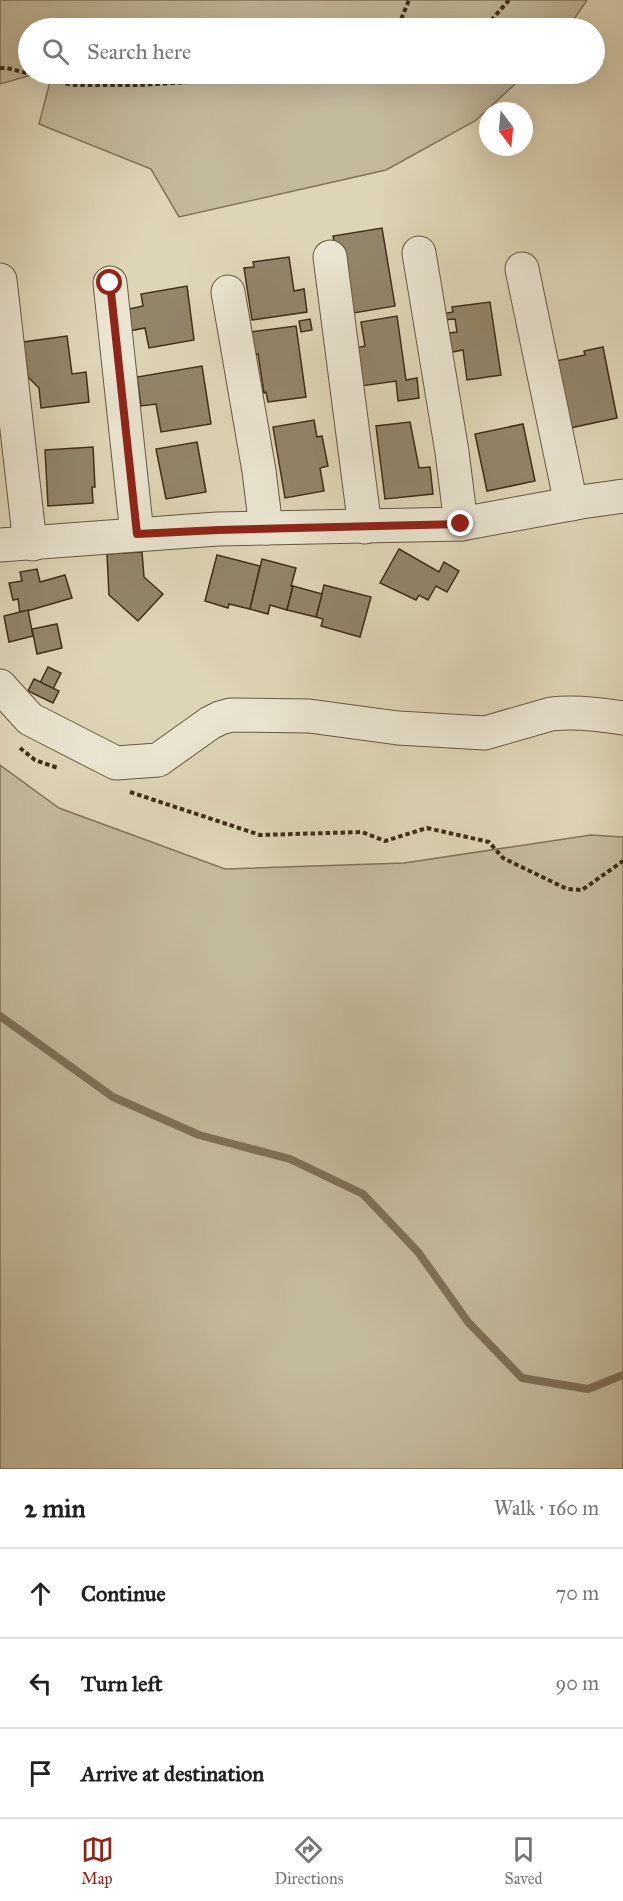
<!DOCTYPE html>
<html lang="en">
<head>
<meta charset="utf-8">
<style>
	:root { --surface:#fff; --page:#f6f6f6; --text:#202124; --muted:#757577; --line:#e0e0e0; --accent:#8f2418 }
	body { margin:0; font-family:"IM FELL Great Primer",serif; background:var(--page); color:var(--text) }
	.compass { position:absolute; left:479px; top:102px; width:54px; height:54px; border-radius:50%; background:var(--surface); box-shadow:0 6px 24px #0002; rotate:164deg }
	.stop { position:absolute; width:18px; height:18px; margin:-14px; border:4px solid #8f2418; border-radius:50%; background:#fff }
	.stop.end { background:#8f2418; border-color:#fff; box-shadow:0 2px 6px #0008 }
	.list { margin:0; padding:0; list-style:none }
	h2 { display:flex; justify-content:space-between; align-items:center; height:78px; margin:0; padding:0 24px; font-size:26px }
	h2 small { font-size:20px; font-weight:400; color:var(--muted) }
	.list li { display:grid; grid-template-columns:39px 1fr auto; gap:18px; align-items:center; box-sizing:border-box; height:90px; padding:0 24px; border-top:2px solid var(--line) }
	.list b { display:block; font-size:22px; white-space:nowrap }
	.list em { font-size:20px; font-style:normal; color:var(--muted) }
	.icon { flex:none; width:33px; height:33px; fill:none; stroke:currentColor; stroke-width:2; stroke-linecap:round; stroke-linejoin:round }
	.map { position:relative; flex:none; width:623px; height:1469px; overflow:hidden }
	.search { position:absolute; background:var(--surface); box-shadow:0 6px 24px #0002; left:18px; right:18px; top:18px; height:66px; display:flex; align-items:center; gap:15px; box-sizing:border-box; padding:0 21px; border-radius:33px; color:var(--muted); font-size:22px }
	.sheet { height:348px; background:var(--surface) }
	nav { display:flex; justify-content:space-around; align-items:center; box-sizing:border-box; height:84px; border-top:2px solid var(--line); background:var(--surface); font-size:16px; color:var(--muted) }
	nav a { display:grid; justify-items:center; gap:3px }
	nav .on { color:var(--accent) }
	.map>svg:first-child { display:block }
	.green { fill:#c3b99b; stroke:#817459; stroke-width:1.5 }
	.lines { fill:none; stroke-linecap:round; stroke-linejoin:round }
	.stream { stroke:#7e7056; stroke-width:8 }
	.building { fill:#92856a; stroke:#3f2e17; stroke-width:1.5 }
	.minor-casing { stroke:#67583f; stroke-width:35 }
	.path { stroke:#3f2e17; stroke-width:4; stroke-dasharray:4.5 3; stroke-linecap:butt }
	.minor { stroke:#eae4d0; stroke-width:33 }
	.route { stroke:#8f2418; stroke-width:8 }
</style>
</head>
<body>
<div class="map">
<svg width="623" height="1469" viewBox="0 0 623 1469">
	<rect width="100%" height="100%" fill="#ded5b6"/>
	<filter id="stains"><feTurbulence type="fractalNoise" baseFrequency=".00333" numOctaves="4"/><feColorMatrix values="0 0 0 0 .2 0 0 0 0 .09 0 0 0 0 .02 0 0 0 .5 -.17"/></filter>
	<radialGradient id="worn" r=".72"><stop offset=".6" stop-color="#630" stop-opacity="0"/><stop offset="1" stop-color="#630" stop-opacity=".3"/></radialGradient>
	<g class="green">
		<polygon points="0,0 587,0 568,28 28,28 28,74 35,74 0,84"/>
		<polygon points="52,74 526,74 475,121 386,170 179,217 151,169 39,124"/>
		<polygon points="0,765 59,808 225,869 404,863 591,835 623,837 623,1469 0,1469"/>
	</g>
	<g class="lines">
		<polyline class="stream" points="0,1016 113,1097 199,1135 290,1159 363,1194 418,1252 468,1322 522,1378 588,1389 623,1375"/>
	</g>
	<g class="building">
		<polygon points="382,228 395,306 348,314 333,236"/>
		<polygon points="289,257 294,291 304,289 307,312 252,320 244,268 254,267 253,262"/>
		<polygon points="187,286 194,340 149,348 145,328 124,332 120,311 143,306 141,294"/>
		<polygon points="490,302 501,375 467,380 463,350 452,352 449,333 457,332 455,319 443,320 442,314 453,312 452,307"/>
		<polygon points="397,316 406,380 417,378 419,398 398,401 396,381 361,386 356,348 365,346 361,322"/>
		<polygon points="310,319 312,330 301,332 299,321"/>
		<polygon points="296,326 306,397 268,402 266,392 264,393 258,354 253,355 250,332"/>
		<polygon points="67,336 72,374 86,372 89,402 41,408 39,388 28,377 23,342"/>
		<polygon points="603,347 617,418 570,428 556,361 585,355 584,351"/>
		<polygon points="202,366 211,424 161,432 156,404 141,406 137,377"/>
		<polygon points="314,420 317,437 322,436 328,466 320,468 324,491 285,498 273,427"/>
		<polygon points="410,422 419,468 430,467 433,494 385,499 376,426"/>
		<polygon points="523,424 535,481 487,491 475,434"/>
		<polygon points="197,442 206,492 166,499 156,449"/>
		<polygon points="93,447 95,487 92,487 93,503 48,506 45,450"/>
		<polygon points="399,549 439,572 444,562 459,571 447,592 436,586 428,600 419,595 416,600 380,583"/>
		<polygon points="142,552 144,577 163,594 138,621 109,595 107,554"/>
		<polygon points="217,555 260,566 250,609 229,604 228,608 205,601"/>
		<polygon points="262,559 296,568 291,586 293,586 287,610 270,605 268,614 250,609"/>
		<polygon points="37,569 40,582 65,575 72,598 20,613 18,599 13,600 9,583 22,581 20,572"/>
		<polygon points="324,585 371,597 360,637 321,626 323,619 316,617"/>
		<polygon points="293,586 322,594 316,617 287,610"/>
		<polygon points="28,610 33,636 9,642 4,616"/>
		<polygon points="57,624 62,648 37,654 32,629"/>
		<polygon points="48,667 61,673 53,689 40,683"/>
		<polygon points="34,679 59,691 53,703 28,691"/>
	</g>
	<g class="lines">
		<defs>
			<g id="minor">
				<polyline points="419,253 452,452 461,524"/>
				<polyline points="330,257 365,527"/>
				<polyline points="522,269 571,504"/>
				<polyline points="0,280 29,535 33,544"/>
				<polyline points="110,283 137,534"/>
				<polyline points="228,292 259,471 266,528"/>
				<polyline points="0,545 217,529 461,524 581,502 623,496"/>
				<path d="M0,686L30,719L116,763L158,760L210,723L220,718L231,715L309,716L398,728L485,733L551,714C575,711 599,714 623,718"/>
			</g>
		</defs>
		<use href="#minor" class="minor-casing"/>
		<g class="path">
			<polyline points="390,28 400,22 409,0"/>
			<polyline points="471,28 487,25 509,0"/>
			<polyline points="0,68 7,68 72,85 141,85 190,82 249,74"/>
			<polyline points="20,748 35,760 58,768"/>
			<polyline points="130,792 260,835 362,832 385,841 427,828 489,842 503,858 567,889 582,890 623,861"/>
		</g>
		<use href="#minor" class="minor"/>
	</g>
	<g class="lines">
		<polyline class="route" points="110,283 137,534 218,530 461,524"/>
	</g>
	<rect width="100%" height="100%" filter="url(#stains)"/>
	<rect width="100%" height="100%" fill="url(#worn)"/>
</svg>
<svg class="compass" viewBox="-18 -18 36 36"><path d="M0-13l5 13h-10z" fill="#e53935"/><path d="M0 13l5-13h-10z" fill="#757577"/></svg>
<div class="stop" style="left:110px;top:283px"></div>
<div class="stop end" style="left:461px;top:524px"></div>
<div class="search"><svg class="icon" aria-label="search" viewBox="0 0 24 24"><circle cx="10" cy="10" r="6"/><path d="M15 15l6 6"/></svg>Search here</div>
</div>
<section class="sheet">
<h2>2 min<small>Walk · 160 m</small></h2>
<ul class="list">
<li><svg class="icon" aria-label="ahead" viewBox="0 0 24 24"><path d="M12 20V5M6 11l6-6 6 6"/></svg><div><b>Continue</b></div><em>70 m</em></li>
<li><svg class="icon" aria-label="left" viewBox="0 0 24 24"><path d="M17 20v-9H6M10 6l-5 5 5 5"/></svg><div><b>Turn left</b></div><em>90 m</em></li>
<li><svg class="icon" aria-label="arrive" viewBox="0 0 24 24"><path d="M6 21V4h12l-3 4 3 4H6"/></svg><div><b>Arrive at destination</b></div></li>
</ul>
</section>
<nav>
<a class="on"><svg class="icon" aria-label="map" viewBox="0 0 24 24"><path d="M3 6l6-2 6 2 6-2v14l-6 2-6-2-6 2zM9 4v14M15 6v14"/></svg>Map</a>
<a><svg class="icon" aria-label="directions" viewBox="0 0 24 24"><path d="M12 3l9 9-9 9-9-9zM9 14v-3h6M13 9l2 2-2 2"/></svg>Directions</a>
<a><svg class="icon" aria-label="saved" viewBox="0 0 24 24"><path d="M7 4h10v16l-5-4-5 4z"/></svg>Saved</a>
</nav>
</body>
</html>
